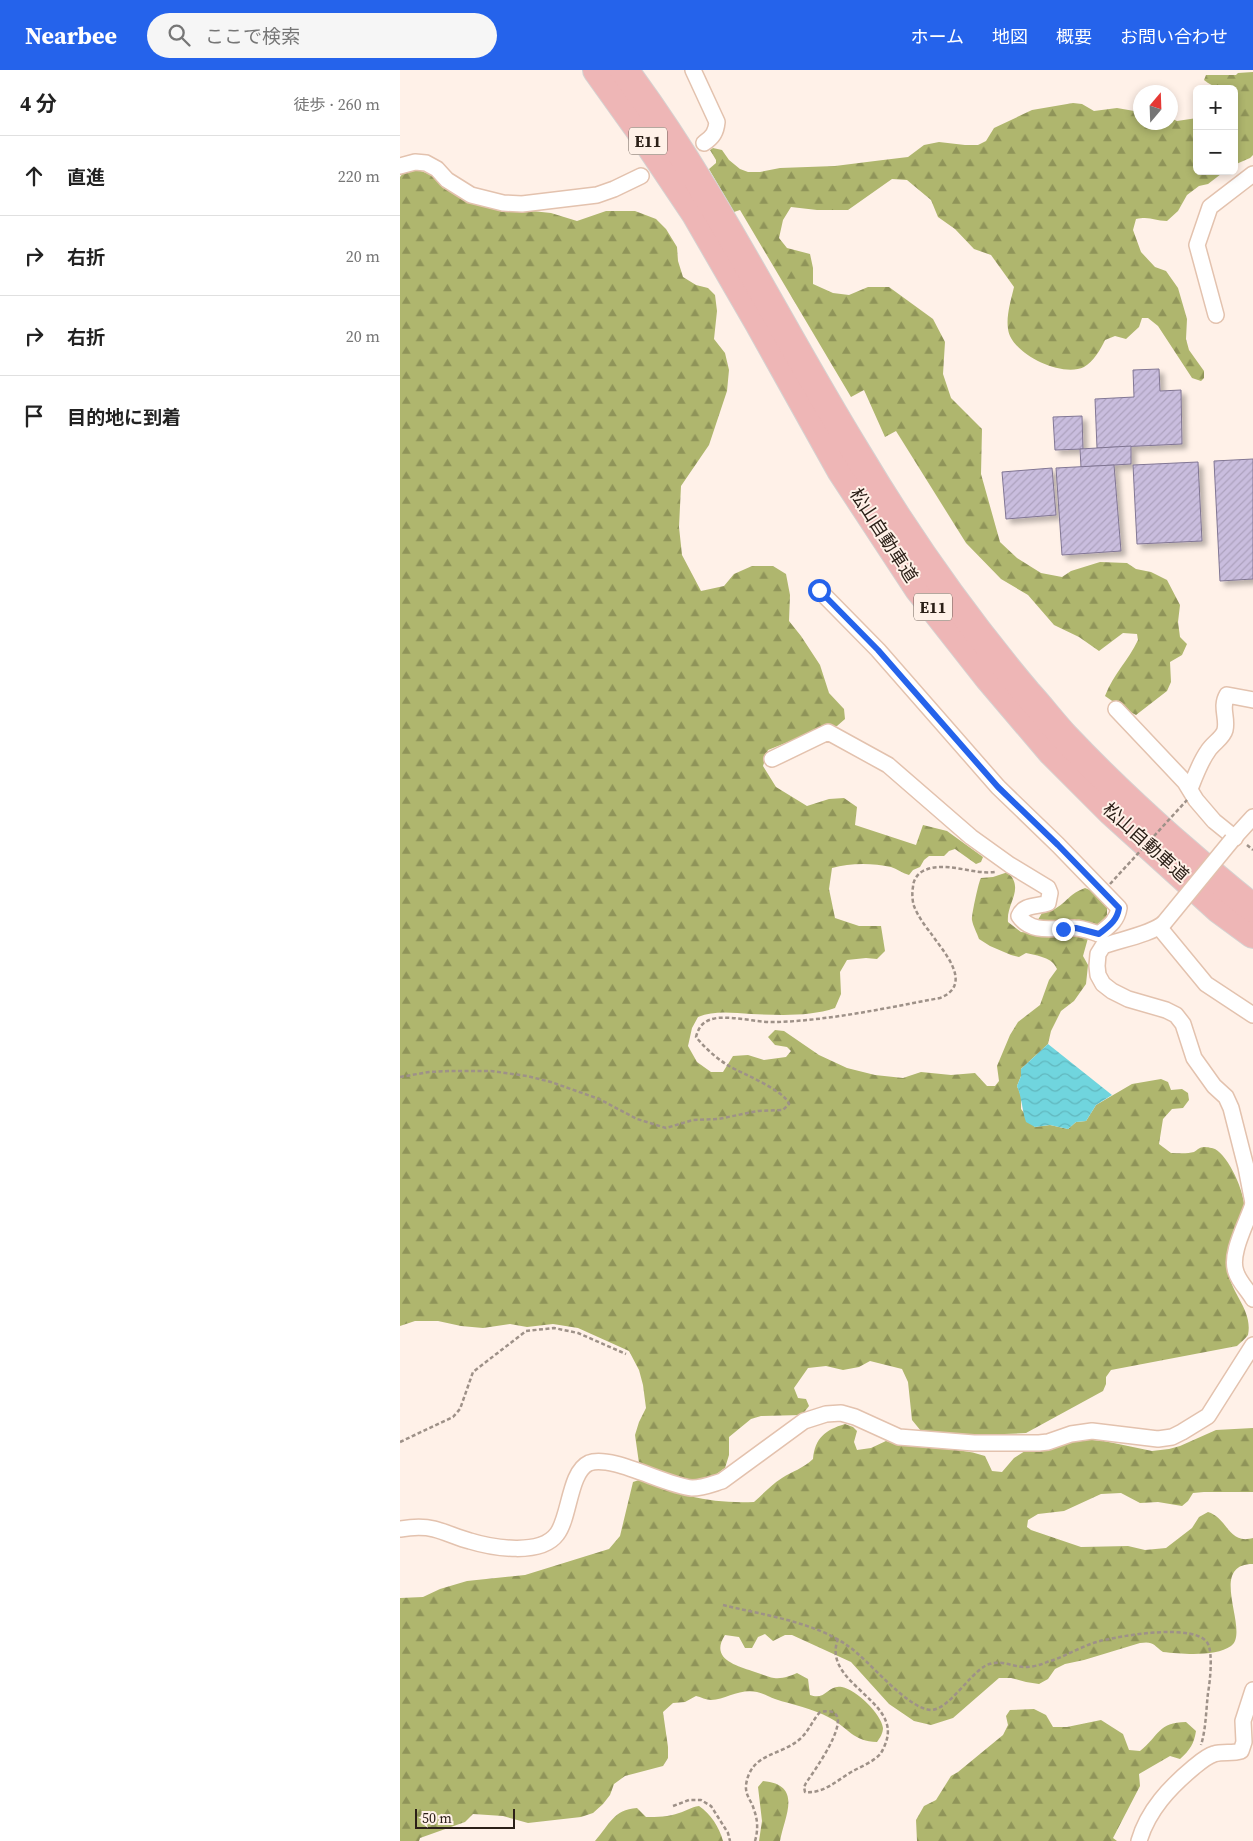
<!DOCTYPE html>
<html lang="ja">
<head>
<meta charset="utf-8">
<style>
	:root { --surface:#fff; --page:#f6f6f6; --text:#222; --muted:#767676; --line:#e0e0e0; --accent:#2563eb }
	body { margin:0; font-family:"Source Serif 4","Noto Sans JP",serif; background:var(--page); color:var(--text) }
	.controls { position:absolute; right:15px; top:15px; display:grid; overflow:hidden; border-radius:8px; box-shadow:0 2px 8px #0003 }
	.controls button { width:45px; height:45px; display:grid; place-items:center; padding:0; border:0; border-bottom:1px solid var(--line); background:var(--surface); color:var(--text); font:25px sans-serif }
	.compass { position:absolute; left:733px; top:15px; width:45px; height:45px; border-radius:50%; background:var(--surface); box-shadow:0 2px 8px #0003; rotate:19deg }
	.scale { position:absolute; left:15px; bottom:12px; width:100px; box-sizing:border-box; padding-left:5px; border:2px solid #2c2018; border-top:0; font-size:14px; line-height:18px; white-space:nowrap; color:#2c2018; -webkit-text-stroke:4px #fff1e8; paint-order:stroke }
	.stop { position:absolute; width:15px; height:15px; margin:-11px; border:4px solid #2563eb; border-radius:50%; background:#fff }
	.stop.end { background:#2563eb; border-color:#fff; box-shadow:0 1px 5px #0008 }
	.list { margin:0; padding:0; list-style:none }
	h2 { display:flex; justify-content:space-between; align-items:center; height:65px; margin:0; padding:0 20px; font-size:21px }
	h2 small { font-size:16px; font-weight:400; color:var(--muted) }
	.list li { display:grid; grid-template-columns:32px 1fr auto; gap:15px; align-items:center; box-sizing:border-box; height:80px; padding:0 20px; border-top:1px solid var(--line) }
	.list b { display:block; font-size:19px; white-space:nowrap }
	.list em { font-size:16px; font-style:normal; color:var(--muted) }
	.icon { flex:none; width:28px; height:28px; fill:none; stroke:currentColor; stroke-width:2; stroke-linecap:round; stroke-linejoin:round }
	.map { position:relative; flex:none; width:853px; height:1771px; overflow:hidden }
	header { display:flex; align-items:center; gap:30px; box-sizing:border-box; height:70px; padding:0 25px; background:var(--accent); color:#fff }
	header strong { font-size:24px }
	nav { display:flex; gap:28px; margin-inline-start:auto; font-size:18px }
	.search { width:350px; height:45px; background:var(--page); display:flex; align-items:center; gap:12px; box-sizing:border-box; padding:0 18px; border-radius:28px; color:var(--muted); font-size:19px }
	main { display:flex }
	aside { flex:1; background:var(--surface) }
	.map>svg:first-child { display:block }
	.forest { fill:url(#forest-firs) }
	.water { fill:url(#water-waves) }
	.building { fill:url(#building-hatch); stroke:#817694; filter:url(#shadow) }
	.lines { fill:none; stroke-linecap:round; stroke-linejoin:round }
	.street-casing { stroke:#e3c2ae; stroke-width:18 }
	.highway-casing { stroke:#d5d2d1; stroke-width:30 }
	.path { stroke:#9e9188; stroke-width:2.5; stroke-dasharray:4 2.5; stroke-linecap:butt }
	.street { stroke:#fff; stroke-width:15 }
	.highway { stroke:#eeb6b6; stroke-width:28 }
	.street-bridge-casing { stroke:#e3c2ae; stroke-width:18; stroke-linecap:butt }
	.path-bridge { stroke:#9e9188; stroke-width:2.5; stroke-dasharray:4 2.5; stroke-linecap:butt }
	.street-bridge { stroke:#fff; stroke-width:15 }
	.route { stroke:#2563eb; stroke-width:6 }
	.labels { text-anchor:middle; dominant-baseline:central; stroke-width:4; stroke-linejoin:round; paint-order:stroke }
	.shield { fill:#fff1e8; stroke:#6b5f56; stroke-width:1 }
	.shield-label { font-size:16px; font-weight:bold; fill:#2c2018 }
	.street-label { font-size:18px; fill:#2c2018; stroke:#fff1e8 }
</style>
</head>
<body>
<header>
<strong>Nearbee</strong>
<div class="search"><svg class="icon" aria-label="search" viewBox="0 0 24 24"><circle cx="10" cy="10" r="6"/><path d="M15 15l6 6"/></svg>ここで検索</div>
<nav><a>ホーム</a><a>地図</a><a>概要</a><a>お問い合わせ</a></nav>
</header>
<main>
<aside>
<h2>4 分<small>徒歩 · 260 m</small></h2>
<ul class="list">
<li><svg class="icon" aria-label="ahead" viewBox="0 0 24 24"><path d="M12 20V5M6 11l6-6 6 6"/></svg><div><b>直進</b></div><em>220 m</em></li>
<li><svg class="icon" aria-label="right" viewBox="0 0 24 24"><path d="M7 20v-9h11M14 6l5 5-5 5"/></svg><div><b>右折</b></div><em>20 m</em></li>
<li><svg class="icon" aria-label="right" viewBox="0 0 24 24"><path d="M7 20v-9h11M14 6l5 5-5 5"/></svg><div><b>右折</b></div><em>20 m</em></li>
<li><svg class="icon" aria-label="arrive" viewBox="0 0 24 24"><path d="M6 21V4h12l-3 4 3 4H6"/></svg><div><b>目的地に到着</b></div></li>
</ul>
</aside>
<div class="map">
<svg width="853" height="1771" viewBox="0 0 853 1771">
	<defs>
		<pattern id="forest-firs" width="22" height="20" patternUnits="userSpaceOnUse" patternTransform="scale(1.25)"><rect width="22" height="20" fill="#afb66e"/><path d="M5 1l3.5 6h-7zM16 11l3.5 6h-7z" fill="#8f9459"/></pattern>
		<pattern id="water-waves" width="16" height="10" patternUnits="userSpaceOnUse" patternTransform="scale(1.25)"><rect width="16" height="10" fill="#70d5de"/><path d="M0 5q4-4 8 0t8 0" fill="none" stroke="#61b7be"/></pattern>
		<pattern id="building-hatch" width="6" height="6" patternUnits="userSpaceOnUse" patternTransform="scale(1.25)"><rect width="6" height="6" fill="#c9bdde"/><path d="M-1 1l2-2M0 6l6-6M5 7l2-2" fill="none" stroke="#ada2be"/></pattern>
		<filter id="shadow"><feDropShadow dx="4.5" dy="4.5" stdDeviation="2.5" flood-color="#0004"/></filter>
	</defs>
	<rect width="100%" height="100%" fill="#fff1e8"/>
	<g class="forest">
		<path d="M853,2V85L850,88L834,95V19C822,19 814,18 804,10L806,5H836L838,3Z"/>
		<path d="M673,33L682,34L694,41L717,38L740,42V52H770L771,48L777,51L797,48V101H825L808,114L799,116L787,125L778,141L767,151C754,151 751,146 736,149L733,160L741,182L755,197L766,201L778,218L787,249L786,269L789,280L804,301V308L801,311L792,308L758,256L748,248H742L739,257L726,269L715,266L705,270C701,279 693,292 684,297C662,308 611,284 608,259C606,246 611,230 614,217L591,185L574,179L555,159L538,147L531,130L507,110L492,109L448,140H417L391,137L383,150L379,168L387,178L410,184L413,198V214L433,223L449,225L468,217H489L533,249L545,272L543,304L551,328L582,359L581,404L600,472L617,488L641,503L662,507L671,501L700,492L727,493L736,499L751,502L767,510L780,535L778,552L780,567L787,574L782,585L770,592L771,612L767,621L736,645L721,637L705,626C714,603 728,591 738,570L737,564L723,563L699,581L679,567L654,555L628,525L601,509L566,473L496,361L485,367L464,320L451,327L340,140L334,142L309,99L316,93V90L310,80L313,78L322,80L329,90L340,99L348,102H360L380,98L435,96L483,90L508,87L524,75L539,72L565,75H578L586,71L594,58L632,40Z"/>
		<path d="M18,100L32,105L44,117L70,132L104,142L132,141L151,143L177,151L206,141H235L256,149L266,159L277,177L278,191L283,207L296,215L308,218L315,225L317,241L314,269L325,283L329,300L327,321L309,375L281,416L279,457L282,485L301,521L324,516L334,504L352,496H373L386,504L390,525L389,551L401,566L420,595L429,623L444,639L445,649L437,656L423,658L368,680L363,696L376,717L407,736L429,729L444,728L457,737L455,755L516,775L523,755L547,761L583,787L581,792L576,794L555,779L549,781L544,786H529L524,790L520,797L513,800L509,805C502,803 497,799 491,797C472,793 450,793 432,798L429,819L435,848L459,856H481L485,881L477,889L466,888L447,890L440,902L441,924L435,938C409,947 378,945 351,944C333,943 315,940 298,947L292,958L288,976L297,992L311,1002H323L333,986L348,985L364,990L386,987L391,981L387,977L375,975L368,967L375,960L384,961L419,985L447,998L475,1005L503,1008L521,1002L551,1005L575,1003L587,1016H595L599,1011L597,996L610,965L618,952L640,935L649,910L657,899C652,887 638,886 626,883L619,887L611,885L590,876L579,869C577,863 573,856 572,850C571,847 579,810 581,808L593,807L608,802C625,820 606,833 608,852L621,862L630,863L642,843C665,839 665,825 685,818L695,822L707,833V845L703,852L696,855L688,868L683,886L688,895L686,914L674,931L661,941L651,961L648,974L621,999V1006L617,1016L621,1026V1039L635,1057L650,1055L668,1059L676,1052L686,1051L696,1035L732,1014L761,1009L768,1012L771,1020L782,1019L788,1023L789,1030L783,1038L772,1039L763,1049L759,1074L771,1083C778,1083 787,1084 794,1082C797,1080 800,1077 804,1077C807,1077 813,1078 815,1079C830,1087 848,1129 844,1144C840,1167 827,1177 829,1203C831,1224 853,1240 848,1265C845,1269 840,1273 837,1276L711,1300L706,1307V1314L703,1321L626,1363C591,1365 556,1366 521,1361L512,1350L508,1312L502,1299L470,1291L459,1297L443,1300L426,1296L408,1298L394,1318L398,1328L406,1329L409,1336L402,1345L361,1346L351,1349L329,1367V1385L325,1398C320,1401 314,1407 308,1408C285,1415 259,1401 239,1393L235,1365L239,1352L246,1338L243,1315L239,1300L229,1281L178,1258L153,1254L127,1257L110,1254L83,1258L61,1256L38,1251H15L0,1256V107L4,102Z"/>
		<path d="M445,1354L453,1357L457,1361L454,1372L457,1380L471,1378L486,1371C518,1381 553,1375 585,1386L592,1401L602,1402L614,1388L625,1381L652,1379L681,1369L704,1371L752,1381L769,1379L780,1376L816,1360L853,1358V1422H804L793,1423L788,1431L782,1436L758,1432L740,1433L721,1423L701,1424L664,1441L638,1444L628,1450L627,1457L631,1460L681,1477L728,1476L745,1480L766,1478L792,1458L799,1447L808,1442C828,1448 828,1475 853,1468V1494C806,1494 851,1562 831,1576C816,1587 782,1584 763,1582C753,1575 754,1571 740,1573L684,1590L665,1594L655,1599L648,1609L639,1614L626,1612L611,1608H599L553,1648L531,1655L514,1651L489,1634L451,1592L392,1565H385L373,1571L365,1564L358,1567L352,1578H345L339,1567L325,1565C310,1588 334,1595 352,1601C359,1603 367,1607 374,1608C383,1609 390,1606 397,1603L408,1609L410,1625C426,1631 428,1614 442,1617C456,1620 481,1643 483,1658C483,1663 480,1668 477,1672C454,1672 447,1657 430,1648C412,1638 393,1635 375,1629C369,1627 363,1623 357,1622C341,1618 326,1629 311,1630C306,1630 301,1627 296,1626L285,1632L273,1633L263,1642L268,1677V1688L263,1696L225,1706L214,1714L210,1725L203,1734L193,1743L181,1747L128,1753L103,1746L73,1744L65,1752L20,1768L19,1771H0V1528L23,1527L40,1519L67,1511L125,1505L209,1479L220,1466L233,1412L239,1410C278,1425 311,1434 354,1432C363,1424 371,1415 382,1408C393,1401 402,1399 413,1389C415,1368 425,1360 445,1354Z"/>
		<path d="M634,1639L646,1645L653,1657H667L701,1650L723,1664L729,1680L740,1681C759,1666 758,1652 786,1652L796,1661C794,1674 790,1680 780,1689L770,1686L739,1704L740,1716L713,1768L717,1771H517L516,1750L524,1736L536,1730L551,1706L558,1702L603,1665L608,1655L606,1646L610,1640Z"/>
		<path d="M363,1711C404,1715 384,1747 380,1771H359L362,1751L358,1717Z"/>
		<path d="M299,1736C311,1744 319,1757 323,1771H195C210,1754 213,1740 237,1738L246,1747C257,1747 269,1747 279,1743C286,1741 291,1737 299,1736Z"/>
	</g>
	<path class="water" d="M648,974L712,1025L696,1035L686,1051L676,1052L668,1059L650,1055L635,1057L626,1052C622,1040 622,1028 617,1016L621,1006V999Z"/>
	<g class="building">
		<polygon points="759,299 760,321 781,320 782,374 697,378 695,329 734,327 733,300"/>
		<polygon points="682,346 683,379 655,380 653,347"/>
		<polygon points="731,376 731,394 681,397 680,379"/>
		<polygon points="853,389 853,509 820,511 814,391"/>
		<polygon points="798,392 802,471 737,474 733,395"/>
		<polygon points="714,395 721,481 662,485 656,398"/>
		<polygon points="652,398 656,445 606,449 602,402"/>
	</g>
	<g class="lines">
		<defs>
			<g id="street">
				<path d="M293,0L317,52C316,62 313,67 304,73"/>
				<polyline points="0,96 15,92 26,93 37,99 47,110 71,125 103,133 122,134 197,125 214,119 241,106"/>
				<polyline points="816,245 797,175 810,137 853,104"/>
				<path d="M419,520L478,580L598,717L658,775L719,838C717,851 709,856 699,864"/>
				<polyline points="716,639 785,712 796,730 814,751 835,768"/>
				<path d="M372,689L428,662L488,695L571,767L610,795L648,818L650,823L648,833C637,837 624,834 619,846C632,865 656,857 675,858C683,858 692,862 699,864"/>
				<path d="M790,719C795,706 800,692 808,681C813,673 823,668 825,660C828,648 820,637 827,625L853,630"/>
				<polyline points="832,770 853,747"/>
				<path d="M764,853C752,864 719,870 703,876L698,884L697,896L698,905L703,914L712,921L728,929L766,940L776,945L783,954L794,988L814,1016L826,1027L831,1038L846,1097L853,1133"/>
				<polyline points="759,857 806,914 853,945"/>
				<path d="M853,1134C847,1153 829,1184 836,1202C839,1212 848,1220 853,1229"/>
				<path d="M0,1459C12,1457 22,1456 34,1459C46,1462 58,1468 70,1471C93,1478 141,1486 157,1464C170,1447 169,1402 189,1393C211,1384 266,1416 292,1418C303,1418 312,1414 322,1411L404,1351L426,1344L441,1343L455,1347L499,1367L574,1373H639L648,1372L671,1364L692,1361L758,1369L772,1367L782,1362L808,1346L853,1275"/>
				<path d="M739,1771C748,1740 770,1717 794,1697C800,1692 807,1686 814,1684C823,1681 832,1684 841,1681L844,1672L843,1651L853,1620"/>
			</g>
			<g id="highway">
				<polyline points="197,0 237,56 296,144 359,253 441,400 519,519 589,608 652,682 712,742 819,839 853,864"/>
				<path d="M224,0C314,121 379,257 458,385C508,469 564,548 627,623C640,637 652,653 665,667C699,703 735,737 772,770C799,793 825,817 853,838"/>
			</g>
		</defs>
		<use href="#street" class="street-casing"/>
		<use href="#highway" class="highway-casing"/>
		<g class="path">
			<polyline points="847,775 853,780"/>
			<path d="M0,1007L29,1002L50,1001H91L127,1006L151,1012L199,1029L237,1049L266,1058L293,1050L318,1049L358,1041L383,1040L389,1034C384,1020 343,1004 329,996C316,988 306,979 296,967C299,955 305,950 317,948C336,946 358,953 378,952C432,950 486,938 540,928C575,914 542,880 530,862C524,855 517,844 514,836C512,830 512,822 513,817C513,811 517,804 523,801C545,790 572,805 595,802"/>
			<polyline points="0,1372 53,1347 60,1339 73,1302 126,1261 154,1258 178,1263 226,1284"/>
			<path d="M323,1535C363,1545 415,1552 448,1576C468,1589 507,1639 531,1640C548,1640 569,1605 585,1596C599,1588 611,1597 625,1597C632,1597 641,1595 647,1592C665,1587 681,1576 700,1571C720,1566 797,1552 808,1574C813,1584 810,1612 808,1623C806,1640 806,1659 801,1675"/>
			<polyline points="273,1736 289,1730 301,1730 311,1736 328,1763 330,1771"/>
			<path d="M355,1771C358,1761 358,1750 354,1740C352,1731 345,1726 346,1715C351,1681 382,1687 402,1667C409,1660 413,1650 420,1642C464,1633 414,1701 406,1713L404,1717L405,1722C424,1724 437,1710 453,1701C462,1696 475,1691 481,1683C483,1680 485,1675 486,1672C501,1630 421,1613 438,1569"/>
		</g>
		<use href="#street" class="street"/>
		<use href="#highway" class="highway"/>
		<defs>
			<polyline id="street-bridge" points="764,853 832,770"/>
		</defs>
		<use href="#street-bridge" class="street-bridge-casing"/>
		<polyline class="path-bridge" points="710,814 787,730"/>
		<use href="#street-bridge" class="street-bridge"/>
	</g>
	<g class="lines">
		<path class="route" d="M419,520L478,580L598,717L658,775L719,838C717,851 709,856 699,864L676,858L663,859"/>
	</g>
	<g class="labels">
		<g class="shield">
			<rect x="229" y="57.5" width="38" height="27" rx="4"/>
			<rect x="514" y="523.5" width="38" height="27" rx="4"/>
		</g>
		<g class="shield-label">
			<text x="248" y="71">E11</text>
			<text x="533" y="537">E11</text>
		</g>
		<g class="street-label">
			<text transform="translate(484 465) rotate(57)">松山自動車道</text>
			<text transform="translate(746 772) rotate(42)">松山自動車道</text>
		</g>
	</g>
</svg>
<div class="controls">
<button>+</button>
<button>−</button>
</div>
<svg class="compass" viewBox="-18 -18 36 36"><path d="M0-13l5 13h-10z" fill="#e53935"/><path d="M0 13l5-13h-10z" fill="#767676"/></svg>
<div class="scale">50 m</div>
<div class="stop" style="left:419px;top:520px"></div>
<div class="stop end" style="left:663px;top:859px"></div>
</div>
</main>
</body>
</html>
